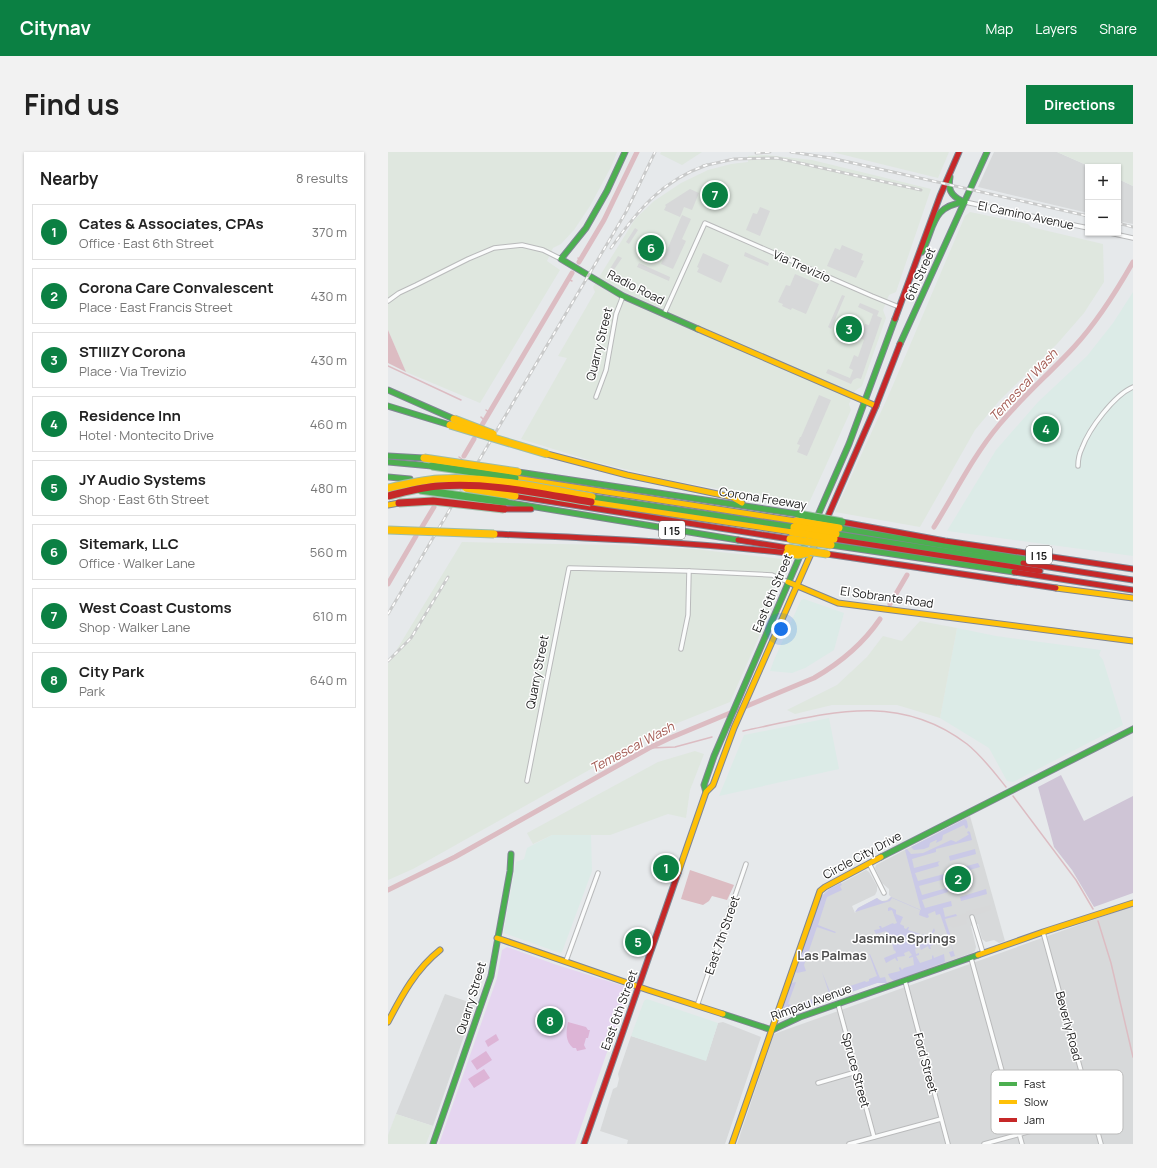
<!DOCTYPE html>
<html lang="en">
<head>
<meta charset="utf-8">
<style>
	:root { --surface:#fff; --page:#f2f2f2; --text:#222; --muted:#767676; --line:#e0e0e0; --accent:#0b8043 }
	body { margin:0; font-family:Manrope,sans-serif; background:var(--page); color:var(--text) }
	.controls { position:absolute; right:12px; top:12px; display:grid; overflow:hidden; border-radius:0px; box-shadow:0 1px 3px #0004 }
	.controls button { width:36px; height:36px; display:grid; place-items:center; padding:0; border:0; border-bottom:1px solid var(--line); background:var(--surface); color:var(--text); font:20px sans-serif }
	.you { position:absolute; left:393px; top:477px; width:14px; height:14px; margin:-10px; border:3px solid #fff; border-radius:50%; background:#1a73e8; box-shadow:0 0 0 6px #1a73e833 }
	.badge { display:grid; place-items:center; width:26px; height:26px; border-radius:50%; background:var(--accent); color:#fff; font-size:13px; font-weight:700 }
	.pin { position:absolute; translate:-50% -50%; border:2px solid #fff; box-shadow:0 1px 4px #0006 }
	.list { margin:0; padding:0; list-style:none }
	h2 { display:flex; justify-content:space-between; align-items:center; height:52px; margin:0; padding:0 16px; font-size:17px }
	h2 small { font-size:13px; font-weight:400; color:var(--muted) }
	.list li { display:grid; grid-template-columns:26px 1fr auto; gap:12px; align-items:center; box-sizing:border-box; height:56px; margin:0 8px 8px; padding:0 8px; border:1px solid var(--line); border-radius:0px }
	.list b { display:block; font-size:15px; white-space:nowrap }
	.list p { margin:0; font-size:13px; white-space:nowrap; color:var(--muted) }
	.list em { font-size:13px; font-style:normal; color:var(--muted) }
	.map { position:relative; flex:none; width:745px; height:992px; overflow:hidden; border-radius:0px }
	header { display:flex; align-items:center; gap:24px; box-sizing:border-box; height:56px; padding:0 20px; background:var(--accent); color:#fff }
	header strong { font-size:19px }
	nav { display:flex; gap:22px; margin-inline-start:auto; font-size:14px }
	.intro { display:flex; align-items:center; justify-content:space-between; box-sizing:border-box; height:96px; padding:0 24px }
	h1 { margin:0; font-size:28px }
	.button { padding:10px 18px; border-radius:0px; background:var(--accent); color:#fff; font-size:14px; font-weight:700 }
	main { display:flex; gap:24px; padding:0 24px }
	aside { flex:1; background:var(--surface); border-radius:0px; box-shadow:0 1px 3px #0004 }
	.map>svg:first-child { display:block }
	.residential { fill:#d7d9da }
	.commercial { fill:#dcebe7 }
	.industrial { fill:#dfe7df }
	.religious { fill:#d7d8d9 }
	.grass { fill:#cac9e7 }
	.cemetery { fill:#cfc5d6 }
	.park { fill:#e5d5f0 }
	.pitch { fill:#ddb4d6 }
	.water { fill:#dcbcc2 }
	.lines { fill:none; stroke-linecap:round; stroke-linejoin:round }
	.stream { stroke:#dcbcc2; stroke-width:1.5 }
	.canal { stroke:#dcbcc2; stroke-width:5 }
	.street-casing { stroke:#b9babb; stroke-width:5.5 }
	.fast-casing { stroke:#808694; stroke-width:7 }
	.slow-casing { stroke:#808694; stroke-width:7 }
	.jam-casing { stroke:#808694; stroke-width:7 }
	.street { stroke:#fbfcfc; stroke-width:3.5 }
	.fast { stroke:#4caf50; stroke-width:5 }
	.slow { stroke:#ffc107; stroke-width:5 }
	.jam { stroke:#c62828; stroke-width:5 }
	.rail-casing { stroke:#c9caca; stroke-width:3 }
	.rail { stroke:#fff; stroke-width:1.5; stroke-dasharray:4.5; stroke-linecap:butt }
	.fast-bridge-casing { stroke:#9ebca8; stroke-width:9; stroke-linecap:butt }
	.slow-bridge-casing { stroke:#9ebca8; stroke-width:9; stroke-linecap:butt }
	.jam-bridge-casing { stroke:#9ebca8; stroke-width:9; stroke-linecap:butt }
	.fast-bridge { stroke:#4caf50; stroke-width:7 }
	.slow-bridge { stroke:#ffc107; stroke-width:7 }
	.jam-bridge { stroke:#c62828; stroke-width:7 }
	.labels { text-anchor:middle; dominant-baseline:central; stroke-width:3; stroke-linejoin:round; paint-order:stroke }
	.shield { fill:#fff; stroke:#616161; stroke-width:1 }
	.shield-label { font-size:11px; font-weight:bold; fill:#1d1d1d }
	.street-label { font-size:12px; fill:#1d1d1d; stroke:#fff }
	.water-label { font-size:13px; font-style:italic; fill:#a35b53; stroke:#fff }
	.neighbourhood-label { font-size:13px; font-weight:bold; fill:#505050; stroke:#fff }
	.key { fill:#fff; stroke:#bbb; stroke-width:1 }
	.key-label { font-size:11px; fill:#1d1d1d }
</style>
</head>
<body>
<header>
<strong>Citynav</strong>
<nav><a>Map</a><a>Layers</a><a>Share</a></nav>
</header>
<div class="intro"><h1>Find us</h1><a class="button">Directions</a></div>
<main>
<aside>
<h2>Nearby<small>8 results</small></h2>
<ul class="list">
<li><span class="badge">1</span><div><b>Cates &amp; Associates, CPAs</b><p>Office · East 6th Street</p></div><em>370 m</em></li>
<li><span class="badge">2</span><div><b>Corona Care Convalescent</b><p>Place · East Francis Street</p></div><em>430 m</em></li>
<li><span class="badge">3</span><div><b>STIIIZY Corona</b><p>Place · Via Trevizio</p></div><em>430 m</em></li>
<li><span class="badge">4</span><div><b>Residence Inn</b><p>Hotel · Montecito Drive</p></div><em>460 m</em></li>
<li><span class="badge">5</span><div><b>JY Audio Systems</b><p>Shop · East 6th Street</p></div><em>480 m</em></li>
<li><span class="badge">6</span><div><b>Sitemark, LLC</b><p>Office · Walker Lane</p></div><em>560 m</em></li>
<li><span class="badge">7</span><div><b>West Coast Customs</b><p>Shop · Walker Lane</p></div><em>610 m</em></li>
<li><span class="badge">8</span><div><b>City Park</b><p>Park</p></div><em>640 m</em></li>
</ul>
</aside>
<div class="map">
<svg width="745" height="992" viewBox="0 0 745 992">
	<rect width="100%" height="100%" fill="#e6e9eb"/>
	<g class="residential">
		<polygon points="606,0 669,0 703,15 700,15 700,61 590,35"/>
		<polygon points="730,27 745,34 745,72 730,69"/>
		<polygon points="582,664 617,789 611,791 606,788 598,790 594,787 590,772 583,774 588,795 587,799 584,801 500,831 489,831 401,862 398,861 397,857 395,857 432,746 437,740 478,718 481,720 489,734 489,739 487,743 464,754 467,761 470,756 489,746 494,749 499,748 503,745 501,743 501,737 494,731 487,716 488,713"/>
		<polygon points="745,754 745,992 349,992 386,882 696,771"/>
		<polygon points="57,842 87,852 45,974 8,962"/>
		<polygon points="335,870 373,885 337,992 239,992 240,988 212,979 225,937 229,935 231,927 230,922 243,884 318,908 330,871"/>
	</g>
	<g class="commercial">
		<polygon points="745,140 745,404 559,379 608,298 650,250 699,204 725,171"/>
		<polygon points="416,447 456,461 446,498 417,516 404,521 382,519 386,508 413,448"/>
		<polygon points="569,476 608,484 713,498 711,503 715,508 735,573 625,630 619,629 601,596 552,566"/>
		<polygon points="441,566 451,617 331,644 356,583"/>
		<polygon points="164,683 203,683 204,719 174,800 172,801 116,781 116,778 128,710 136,707 139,696"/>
		<polygon points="259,847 330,871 318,909 243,884 256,849"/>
	</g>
	<g class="industrial">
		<polygon points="0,0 229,0 223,15 202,54 186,78 173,92 165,96 159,109 172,118 92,251 18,220 0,178"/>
		<polygon points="273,0 314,0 294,13 272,2"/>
		<polygon points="444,0 561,0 550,26"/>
		<polygon points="669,0 745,0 745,34 730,27 730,15 703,15"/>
		<polygon points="378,3 424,8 543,37 508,140 501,143 495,158 498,166 474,234 467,239 461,252 463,258 420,353 277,327 204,309 133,287 179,206 170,204 207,140 205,135 247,67 266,49 293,31 320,18 343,12 360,10 360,4"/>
		<polygon points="582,60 640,72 643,75 715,92 716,130 696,161 669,192 611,249 587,278 532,375 447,360 502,240 577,64"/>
		<polygon points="74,390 228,393 306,397 402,408 398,413 392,416 384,434 386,439 383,453 370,487 342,550 292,570 267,581 25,717 0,728 0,512"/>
		<polygon points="532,469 569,476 552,566 509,553 444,553 407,562 399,558 449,533 479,505 495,484 514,489"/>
		<polygon points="307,599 316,602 302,638 298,666 280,662 222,683 164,683 145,692 139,681 270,610"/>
		<polygon points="8,962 45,974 38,992 0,992 0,983"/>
	</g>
	<g class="religious">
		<polygon points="302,37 311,41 304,58 296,55 292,65 276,58 278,54 277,53"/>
		<polygon points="372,55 382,59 372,84 358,78 365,61 369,62"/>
		<polygon points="294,63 303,67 294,87 298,89 285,117 273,112"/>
		<polygon points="247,76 250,78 241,92 238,90"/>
		<polygon points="454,93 475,102 473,108 476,109 468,126 439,114 447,96 452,98"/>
		<polygon points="357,100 381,111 380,114 356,104"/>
		<polygon points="315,101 341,113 333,131 309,120 311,116 309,115"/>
		<polygon points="230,104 234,106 221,125 218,123"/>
		<polygon points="251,111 282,125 281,129 249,115"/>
		<polygon points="407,122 431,132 418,162 404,156 403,158 394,154 395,152 390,150 398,133 402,134"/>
		<polygon points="454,143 457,144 443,177 440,175"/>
		<polygon points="472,151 491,159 489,164 494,166 473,227 469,226 465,228 463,232 438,221 440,217 462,226 465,218 461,216 466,203 470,205 476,188 472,186 477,172 481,173 485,162 470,155"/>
		<polygon points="431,243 443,248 419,304 409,300 412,293 409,292 412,285 413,285"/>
		<polygon points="577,673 578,673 577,676 579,681 581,682 580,683 568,690 563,688 541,699 541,695 542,691 548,688 549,688 549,691 553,689 555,683"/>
		<polygon points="602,753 603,758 578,767 579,772 565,776 564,774 560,775 556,767 578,761 578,759"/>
	</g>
	<g class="grass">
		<polygon points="577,667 579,669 580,675 578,677 576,673 555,683 554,688 548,691 549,688 548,688 542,691 541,695 536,697 526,698 523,695"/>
		<path d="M580,679L582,680L584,688L548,697V700L524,707L526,716L552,709L550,711L551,714L527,721L530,729L556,722L557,727L531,734L534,743L559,736L560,740L534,748L537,756L563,749L564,754L555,756L557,765L568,762L569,764L557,767L562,782L560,783L567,804L563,805L561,800L565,799L552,762L548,763L547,759L540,762L541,765L539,766L531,763L532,758L504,746L502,749L467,760L470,756L489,746C494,751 500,750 503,745L533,758L517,698L519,697L523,702L535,701L563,688L568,690L580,683L581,682L579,681Z"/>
		<polygon points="587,697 588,702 562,709 561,704"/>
		<polygon points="590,711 592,715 568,722 567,717"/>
		<polygon points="453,731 454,733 452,734 454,738 439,745 430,773 448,780 447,781 429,775 416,813 418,819 409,821 407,819 432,746 441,737"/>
		<polygon points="598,737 599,742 573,749 572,745"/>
		<polygon points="502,755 508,758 508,762 515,765 512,772 516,774 516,776 518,777 520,775 521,775 520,778 532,782 531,783 534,784 536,782 537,782 536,785 541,786 546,776 547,779 545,781 544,784 547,792 542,794 543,797 541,797 540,794 533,798 532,795 527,797 528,802 531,801 531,803 528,804 532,811 544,807 544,804 545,803 546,806 556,802 557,810 506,829 502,826 500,822 512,819 511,816 512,815 514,818 516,816 526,813 525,805 521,806 521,805 524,803 521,799 516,801 517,804 509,805 510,809 509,809 507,806 498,811 496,806 508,801 507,798 506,799 503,787 500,788 499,787 502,785 498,779 488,782 486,778 492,777 491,774 493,774 494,776 505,771 506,772 509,771 504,758 500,759 500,756"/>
		<polygon points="481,802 482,802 492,826 497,825 499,831 489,831 452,844 450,838 477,829 478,830 481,829 481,827 489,824"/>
		<polygon points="434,820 445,847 401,862 398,861 397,857 395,857 403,831 408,830 400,852 406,854 441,841"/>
	</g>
	<polygon class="cemetery" points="673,623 696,669 745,644 745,741 706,755 684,718 666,695 650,635"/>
	<polygon class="park" points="119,795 166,812 239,835 241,837 187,992 51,992 109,826 114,798"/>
	<g class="pitch">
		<path d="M180,870L198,875L200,878H202L200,886H198L196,893L198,897L189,899L188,896H185C177,889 178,880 180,870Z"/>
		<polygon points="108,882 111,888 100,895 97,889"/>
		<polygon points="98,899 104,908 89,918 83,909"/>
		<polygon points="96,917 102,926 86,936 80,927"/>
	</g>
	<g class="water">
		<polygon points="0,178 18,220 0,211"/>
		<polygon points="302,718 346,733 340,746 339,748 324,744 321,749 315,753 293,747"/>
	</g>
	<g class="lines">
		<g class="stream">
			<polyline points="190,106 192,108"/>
			<polyline points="182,128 184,129"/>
			<polyline points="0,214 73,248"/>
			<polyline points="98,258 102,261"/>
			<polyline points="93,265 97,269"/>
			<polyline points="71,305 74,307"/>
			<path d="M355,579C434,563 507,537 579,592C594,604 606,620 618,635"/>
			<polyline points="261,596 287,595 324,585"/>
			<polyline points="625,644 688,728 705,757"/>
			<polyline points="710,769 723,811 745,905"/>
		</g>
		<g class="canal">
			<polyline points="191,110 216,68 249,0"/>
			<polyline points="94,273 184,121"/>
			<polyline points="76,304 86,287"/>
			<polyline points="34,375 46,355"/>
			<path d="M546,375C567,341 585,304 611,273C634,245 662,221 686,195C710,169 728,140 745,110"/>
			<polyline points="0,432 28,384"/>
			<polyline points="502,452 519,423"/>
			<path d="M0,738L67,705L261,596L282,586L426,526C452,511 475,492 492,467"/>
		</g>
		<defs>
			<g id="street">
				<polyline points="577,50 700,76"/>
				<polyline points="722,81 745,86"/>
				<polyline points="0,149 11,141 28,133 80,107 106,96 134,93 155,98 173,107"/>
				<polyline points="276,162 317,71 484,144 511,155"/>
				<polyline points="208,245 218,218 228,162 235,144"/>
				<path d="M690,314C690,308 691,302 694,296C701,277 726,243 745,235"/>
				<polyline points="293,497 300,463 301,419"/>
				<polyline points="139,629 181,416 301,419 384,423 400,430"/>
				<polyline points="481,711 496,741"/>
				<polyline points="584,765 595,801"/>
				<polyline points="655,780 713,992"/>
				<polyline points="583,806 634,992"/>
				<polyline points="178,809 210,721"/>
				<polyline points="517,829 560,992"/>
				<polyline points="450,852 486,985"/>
				<polyline points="309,854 358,712"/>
				<polyline points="430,931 468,920"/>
				<polyline points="461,992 553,967"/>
				<polyline points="596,992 665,973"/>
			</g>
			<g id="fast">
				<polyline points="237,0 219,39 198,76 173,107 235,144 310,177"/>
				<path d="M562,25C560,37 562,43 574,49"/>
				<path d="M534,100C547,75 543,54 577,50"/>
				<polyline points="512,192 599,0"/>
				<polyline points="0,238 66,267"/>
				<polyline points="0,254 62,273"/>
				<polyline points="0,304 36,306"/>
				<polyline points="0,310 44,314"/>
				<polyline points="130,320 410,362"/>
				<polyline points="0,325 22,327"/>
				<polyline points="204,345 406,375"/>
				<polyline points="117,350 350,388"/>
				<polyline points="427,370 461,292 507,167"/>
				<polyline points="451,376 648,409"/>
				<polyline points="448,382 635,411"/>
				<polyline points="443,393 626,420"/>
				<polyline points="318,640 316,633 326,604 420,385"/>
				<polyline points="493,705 745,577"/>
				<polyline points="335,862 384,878 412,865 590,803"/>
				<polyline points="45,992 103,824 122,719 123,702"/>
			</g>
			<g id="slow">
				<polyline points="310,177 488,254"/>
				<polyline points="159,302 239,323 344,345 354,351"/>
				<polyline points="127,326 408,369"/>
				<polyline points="203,350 404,380"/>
				<polyline points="0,353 11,351"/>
				<polyline points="400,430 450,451 745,489"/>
				<polyline points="668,436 745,446"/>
				<polyline points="290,721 318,640 325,633 346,576 429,388"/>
				<polyline points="109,786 260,838 335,862"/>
				<polyline points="590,803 655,780 745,751"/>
				<path d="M0,870C14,843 28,817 52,798"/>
				<polyline points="344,992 432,739 437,735 493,705"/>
			</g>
			<g id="jam">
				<polyline points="507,167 552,44 571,0"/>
				<polyline points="127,344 402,387"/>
				<polyline points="116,357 143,357"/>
				<polyline points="454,370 557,389 745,417"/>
				<polyline points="437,371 488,254 512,192"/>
				<path d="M106,382C204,386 302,390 399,401"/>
				<polyline points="446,387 652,419"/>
				<polyline points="350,388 400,396"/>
				<polyline points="439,402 668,436"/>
				<polyline points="635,411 745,428"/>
				<polyline points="626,420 745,438"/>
				<polyline points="196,992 290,721"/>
			</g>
		</defs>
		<use href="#street" class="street-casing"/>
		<use href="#fast" class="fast-casing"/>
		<use href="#slow" class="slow-casing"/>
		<use href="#jam" class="jam-casing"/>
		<use href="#street" class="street"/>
		<use href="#fast" class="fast"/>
		<use href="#slow" class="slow"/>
		<use href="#jam" class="jam"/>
		<defs>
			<g id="rail">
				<polyline points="403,0 443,6 700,64"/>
				<polyline points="368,1 382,0"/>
				<polyline points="315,14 346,7 389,6 533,38"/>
				<polyline points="730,71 745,75"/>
				<path d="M223,96C250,58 273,29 319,13"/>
				<polyline points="0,462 238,60 267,0"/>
				<polyline points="0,509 23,486 60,425"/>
			</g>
		</defs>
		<use href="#rail" class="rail-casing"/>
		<use href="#rail" class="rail"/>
		<defs>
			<g id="fast-bridge">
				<polyline points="44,314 127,326"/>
				<polyline points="32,338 117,350"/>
				<polyline points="410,362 454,370"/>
			</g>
			<g id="slow-bridge">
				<polyline points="66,267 105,282"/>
				<polyline points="62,273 159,302"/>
				<polyline points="36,306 130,320"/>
				<path d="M0,336C17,332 34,328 51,327C103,324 154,336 204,345"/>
				<polyline points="78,336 127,344"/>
				<polyline points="408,369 451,376"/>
				<polyline points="406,375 448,382"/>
				<polyline points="0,378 106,382"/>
				<polyline points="404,380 446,387"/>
				<polyline points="402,387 443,393"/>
				<polyline points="400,396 439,402"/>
				<polyline points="399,401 410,403 419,401"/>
			</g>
			<g id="jam-bridge">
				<path d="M0,344C17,340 34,335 51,334C102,330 153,342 203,350"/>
				<polyline points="11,351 45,349 116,357"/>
			</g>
		</defs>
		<use href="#fast-bridge" class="fast-bridge-casing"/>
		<use href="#slow-bridge" class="slow-bridge-casing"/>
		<use href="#jam-bridge" class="jam-bridge-casing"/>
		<use href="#fast-bridge" class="fast-bridge"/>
		<use href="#slow-bridge" class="slow-bridge"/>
		<use href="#jam-bridge" class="jam-bridge"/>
	</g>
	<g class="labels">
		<g class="shield">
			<rect x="271" y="369" width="26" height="18" rx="3"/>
			<rect x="638" y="394" width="26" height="18" rx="3"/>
		</g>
		<g class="shield-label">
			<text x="284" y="378">I 15</text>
			<text x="651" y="403">I 15</text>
		</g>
		<g class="street-label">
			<text transform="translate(638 63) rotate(12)">El Camino Avenue</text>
			<text transform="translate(414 114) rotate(24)">Via Trevizio</text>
			<text transform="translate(532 122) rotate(-66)">6th Street</text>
			<text transform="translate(248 135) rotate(27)">Radio Road</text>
			<text transform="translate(211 192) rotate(-76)">Quarry Street</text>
			<text transform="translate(375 346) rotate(9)">Corona Freeway</text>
			<text transform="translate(384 441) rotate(-67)">East 6th Street</text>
			<text transform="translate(499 445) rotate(8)">El Sobrante Road</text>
			<text transform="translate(149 520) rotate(-79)">Quarry Street</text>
			<text transform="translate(474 703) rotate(-28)">Circle City Drive</text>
			<text transform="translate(334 783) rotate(-71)">East 7th Street</text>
			<text transform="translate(83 846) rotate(-73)">Quarry Street</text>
			<text transform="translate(423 850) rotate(-20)">Rimpau Avenue</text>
			<text transform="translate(231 858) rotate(-70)">East 6th Street</text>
			<text transform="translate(681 874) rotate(75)">Beverly Road</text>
			<text transform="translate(538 911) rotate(75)">Ford Street</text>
			<text transform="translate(468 918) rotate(75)">Spruce Street</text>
		</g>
		<g class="water-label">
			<text transform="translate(635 233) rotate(-47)">Temescal Wash</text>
			<text transform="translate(244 595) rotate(-28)">Temescal Wash</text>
		</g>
		<g class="neighbourhood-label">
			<text x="516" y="786">Jasmine Springs</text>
			<text x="444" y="803">Las Palmas</text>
		</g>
	</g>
	<rect x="603" y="918" width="132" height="64" rx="6" class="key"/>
	<rect x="611" y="930" width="18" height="4" fill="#4caf50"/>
	<rect x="611" y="948" width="18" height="4" fill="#ffc107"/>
	<rect x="611" y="966" width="18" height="4" fill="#c62828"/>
	<g class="key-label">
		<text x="636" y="936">Fast</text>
		<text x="636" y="954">Slow</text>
		<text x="636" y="972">Jam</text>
	</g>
</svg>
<div class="controls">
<button>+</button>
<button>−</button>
</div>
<div class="you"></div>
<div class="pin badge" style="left:278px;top:716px">1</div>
<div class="pin badge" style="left:570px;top:727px">2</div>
<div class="pin badge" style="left:461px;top:177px">3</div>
<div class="pin badge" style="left:658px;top:277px">4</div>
<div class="pin badge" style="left:250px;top:790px">5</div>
<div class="pin badge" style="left:263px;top:96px">6</div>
<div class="pin badge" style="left:327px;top:43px">7</div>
<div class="pin badge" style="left:162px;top:869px">8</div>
</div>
</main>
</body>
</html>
